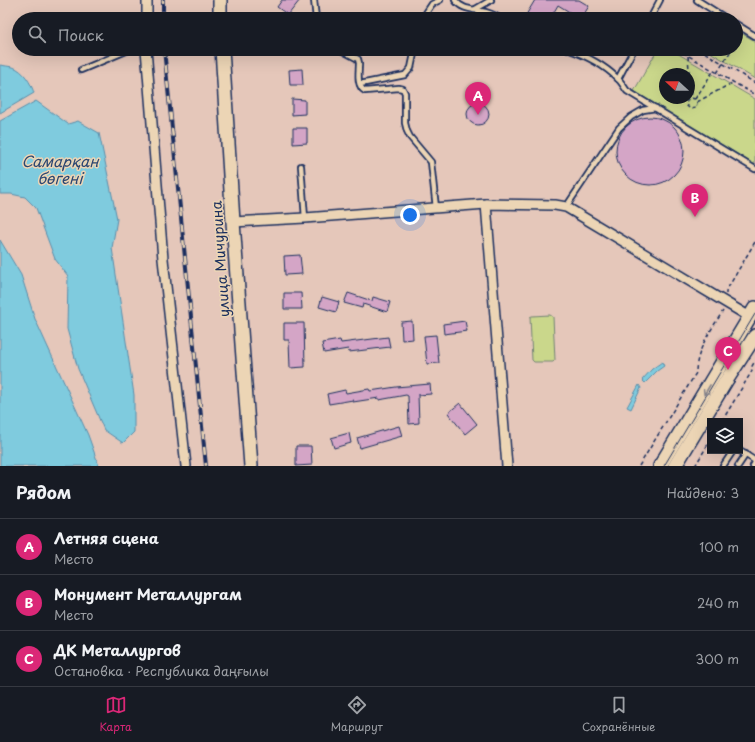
<!DOCTYPE html>
<html lang="ru">
<head>
<meta charset="utf-8">
<style>
	:root { --surface:#171b24; --page:#242831; --text:#f1f3f6; --muted:#9ea1a6; --line:#363941; --accent:#db2777 }
	body { margin:0; font-family:"Playpen Sans",sans-serif; background:var(--page); color:var(--text) }
	.controls { position:absolute; right:12px; bottom:12px; display:grid; overflow:hidden; border-radius:0px; box-shadow:0 4px 16px #0002 }
	.controls button { width:36px; height:36px; display:grid; place-items:center; padding:0; border:0; border-bottom:1px solid var(--line); background:var(--surface); color:var(--text); font:20px sans-serif }
	.compass { position:absolute; left:659px; top:68px; width:36px; height:36px; border-radius:50%; background:var(--surface); box-shadow:0 4px 16px #0002; rotate:291deg }
	.you { position:absolute; left:410px; top:215px; width:14px; height:14px; margin:-10px; border:3px solid #fff; border-radius:50%; background:#1a73e8; box-shadow:0 0 0 6px #1a73e833 }
	.badge { display:grid; place-items:center; width:26px; height:26px; border-radius:50%; background:var(--accent); color:#fff; font-size:13px; font-weight:700 }
	.pin { position:absolute; translate:-50% -33px; filter:drop-shadow(0 1px 2px #0008) }
	.pin::after { content:''; position:absolute; top:21px; width:14px; height:12px; background:inherit; clip-path:polygon(0 0,100% 0,50% 100%) }
	.list { margin:0; padding:0; list-style:none }
	h2 { display:flex; justify-content:space-between; align-items:center; height:52px; margin:0; padding:0 16px; font-size:17px }
	h2 small { font-size:13px; font-weight:400; color:var(--muted) }
	.list li { display:grid; grid-template-columns:26px 1fr auto; gap:12px; align-items:center; box-sizing:border-box; height:56px; padding:0 16px; border-top:1px solid var(--line) }
	.list b { display:block; font-size:15px; white-space:nowrap }
	.list p { margin:0; font-size:13px; white-space:nowrap; color:var(--muted) }
	.list em { font-size:13px; font-style:normal; color:var(--muted) }
	.icon { flex:none; width:22px; height:22px; fill:none; stroke:currentColor; stroke-width:2; stroke-linecap:round; stroke-linejoin:round }
	.map { position:relative; flex:none; width:755px; height:466px; overflow:hidden }
	.search { position:absolute; background:var(--surface); box-shadow:0 4px 16px #0002; left:12px; right:12px; top:12px; height:44px; display:flex; align-items:center; gap:10px; box-sizing:border-box; padding:0 14px; border-radius:22px; color:var(--muted); font-size:15px }
	.sheet { height:220px; background:var(--surface) }
	nav { display:flex; justify-content:space-around; align-items:center; box-sizing:border-box; height:56px; border-top:1px solid var(--line); background:var(--surface); font-size:11px; color:var(--muted) }
	nav a { display:grid; justify-items:center; gap:2px }
	nav .on { color:var(--accent) }
	.map>svg:first-child { display:block }
	.green { fill:#cad78b; stroke:#728374; fill-rule:evenodd }
	.water { fill:#7fcbde; stroke:#578dab }
	.building { fill:#d4a5c6; stroke:#1b2f5e }
	.lines { fill:none; stroke-linecap:round; stroke-linejoin:round }
	.lane-casing { stroke:#1b2f5e; stroke-width:8 }
	.street-casing { stroke:#1b2f5e; stroke-width:12 }
	.secondary-casing { stroke:#1b2f5e; stroke-width:16 }
	.path { stroke:#1b2f5e; stroke-width:1.5; stroke-dasharray:4 3; stroke-linecap:butt }
	.lane { stroke:#ecd5b5; stroke-width:4.5 }
	.street { stroke:#ecd5b5; stroke-width:9 }
	.secondary { stroke:#ecd5b5; stroke-width:13 }
	.tram { stroke:#1b2f5e; stroke-width:1 }
	.rail-casing { stroke:#1b2f5e; stroke-width:4 }
	.rail { stroke:#ecd5b5; stroke-width:2.5; stroke-dasharray:8; stroke-linecap:butt }
	.oneway { stroke:#84828a }
	.labels { text-anchor:middle; dominant-baseline:central; stroke-width:3; stroke-linejoin:round; paint-order:stroke }
	.street-label { font-size:14px; fill:#1b2f5e; stroke:#ecd5b5 }
	.water-label { font-size:15px; font-style:italic; fill:#2a4671; stroke:#ecd5b5 }
</style>
</head>
<body>
<div class="map">
<svg width="755" height="466" viewBox="0 0 755 466">
	<rect width="100%" height="100%" fill="#e5c7ba"/>
	<filter id="ink" filterUnits="userSpaceOnUse"><feTurbulence type="fractalNoise" baseFrequency=".025" numOctaves="2"/><feDisplacementMap in="SourceGraphic" scale="8" xChannelSelector="R" yChannelSelector="G"/><feConvolveMatrix kernelMatrix="1 2 1 2 8 2 1 2 1" color-interpolation-filters="sRGB"/></filter>
	<g filter="url(#ink)">
		<g class="green">
			<polygon points="736,30 755,41 755,79 705,49 736,49"/>
			<path d="M658,49H670L755,99V165L634,91ZM665,74H689V98H665Z"/>
			<polygon points="550,315 553,317 555,360 553,362 534,362 532,360 530,317 532,316"/>
		</g>
		<g class="water">
			<path d="M0,65C4,66 9,66 13,67C24,71 31,83 34,93L0,113Z"/>
			<polygon points="36,101 68,124 78,121 99,133 117,219 112,248 134,395 134,432 123,443 104,430 78,369 67,329 68,276 55,259 36,208 25,197 11,194 0,194 0,121"/>
			<polygon points="0,240 21,275 35,319 88,435 99,466 0,466"/>
			<polygon points="662,362 664,366 657,371 645,383 642,380 652,369"/>
			<polygon points="639,385 641,388 631,409 627,407"/>
		</g>
		<g class="building">
			<polygon points="282,0 300,0 288,15 277,7"/>
			<polygon points="535,0 579,0 589,6 581,19 558,5 550,19 532,19 526,15"/>
			<polygon points="302,69 303,85 290,85 289,70"/>
			<polygon points="292,99 305,100 305,114 292,115"/>
			<circle cx="478" cy="114" r="11"/>
			<circle cx="650" cy="151" r="34"/>
			<polygon points="293,128 307,128 307,143 293,144"/>
			<polygon points="300,255 302,274 285,275 284,256"/>
			<polygon points="284,293 301,293 302,309 284,309"/>
			<polygon points="348,293 372,301 373,297 390,302 387,312 363,304 362,308 344,303"/>
			<polygon points="322,297 339,302 336,312 319,307"/>
			<polygon points="412,321 413,339 402,340 401,322"/>
			<polygon points="465,321 467,331 444,334 443,324"/>
			<polygon points="284,323 304,323 305,367 290,368 289,340 284,340"/>
			<polygon points="436,335 439,363 427,364 424,336"/>
			<polygon points="388,337 390,347 349,352 348,349 324,353 322,343 340,340 341,343"/>
			<polygon points="430,384 431,394 418,395 419,423 409,424 408,396 406,395 379,400 379,398 353,402 353,400 329,404 327,394 345,390 346,393 369,389 370,391 396,387"/>
			<polygon points="460,403 477,424 465,434 448,413"/>
			<polygon points="399,426 402,436 360,448 357,438"/>
			<polygon points="349,433 351,443 334,448 331,438"/>
			<polygon points="296,446 311,446 312,465 296,466"/>
		</g>
		<g class="lines">
			<defs>
				<g id="lane">
					<polyline points="314,0 316,19"/>
					<path d="M455,0C461,9 471,9 480,11C488,12 495,15 501,19"/>
					<polyline points="697,0 727,19"/>
					<polyline points="474,10 491,0"/>
					<polyline points="422,19 432,4 440,0"/>
					<polyline points="650,19 660,0"/>
					<polyline points="736,24 755,36"/>
					<path d="M339,49L358,59L359,63C359,72 356,86 365,91L399,88L403,89L405,93V123L407,131L410,137L431,162L436,208"/>
					<path d="M567,49C584,55 604,65 617,78C621,81 624,87 627,91L755,169"/>
					<polyline points="81,70 131,49"/>
					<polyline points="618,79 634,49"/>
					<polyline points="360,84 405,75 411,68 415,49"/>
					<polyline points="301,166 305,218"/>
					<polyline points="566,207 619,128 631,117 643,110 656,108"/>
					<polyline points="740,451 754,460 755,463 753,466"/>
					<polyline points="723,466 733,451"/>
					<polyline points="738,466 746,454"/>
				</g>
				<g id="street">
					<polyline points="147,19 147,0"/>
					<polyline points="146,49 163,259 186,466"/>
					<polyline points="486,204 507,466"/>
					<polyline points="233,222 305,218 486,204 555,205 566,207 750,317"/>
				</g>
				<g id="secondary">
					<polyline points="220,19 220,0"/>
					<polyline points="222,49 233,222 251,466"/>
					<polyline points="660,466 755,308"/>
					<polyline points="675,466 726,381 755,336"/>
				</g>
			</defs>
			<use href="#lane" class="lane-casing"/>
			<use href="#street" class="street-casing"/>
			<use href="#secondary" class="secondary-casing"/>
			<g class="path">
				<polyline points="677,49 755,95"/>
				<polyline points="699,49 755,83"/>
				<polyline points="688,56 691,98"/>
				<polyline points="717,73 732,49"/>
				<polyline points="695,99 691,98 687,100 686,105 690,109 696,108 697,102 695,99 714,70"/>
				<polyline points="697,102 732,83"/>
				<polyline points="726,294 726,291 755,242"/>
				<polyline points="722,421 752,371 751,368 755,361"/>
				<path d="M639,466L696,373C696,350 711,330 723,311"/>
				<polyline points="695,466 710,441"/>
			</g>
			<use href="#lane" class="lane"/>
			<use href="#street" class="street"/>
			<use href="#secondary" class="secondary"/>
			<polyline class="tram" points="664,466 755,314"/>
			<defs>
				<g id="rail">
					<polyline points="163,19 163,0"/>
					<polyline points="164,49 206,466"/>
				</g>
			</defs>
			<use href="#rail" class="rail-casing"/>
			<use href="#rail" class="rail"/>
		</g>
		<defs><path id="oneway-shaft" d="M-6 0H5M1.5-3L5.5 0L1.5 3" fill="none" stroke-width="1.6" stroke-linecap="round" stroke-linejoin="round"/></defs>
		<use class="oneway" href="#oneway-shaft" transform="translate(707 390) rotate(121)"/>
	</g>
	<g class="labels">
		<g class="street-label">
			<text transform="translate(220 259) rotate(-94)">улица Мичурина</text>
		</g>
		<g class="water-label">
			<text x="60" y="160">Самарқан<tspan x="60" dy="17">бөгені</tspan></text>
		</g>
	</g>
</svg>
<div class="controls">
<button><svg class="icon" aria-label="layers" viewBox="0 0 24 24"><path d="M12 4l9 5-9 5-9-5zM3 14l9 5 9-5"/></svg></button>
</div>
<svg class="compass" viewBox="-18 -18 36 36"><path d="M0-13l5 13h-10z" fill="#e53935"/><path d="M0 13l5-13h-10z" fill="#9ea1a6"/></svg>
<div class="you"></div>
<div class="pin badge" style="left:478px;top:115px">A</div>
<div class="pin badge" style="left:695px;top:217px">B</div>
<div class="pin badge" style="left:728px;top:370px">C</div>
<div class="search"><svg class="icon" aria-label="search" viewBox="0 0 24 24"><circle cx="10" cy="10" r="6"/><path d="M15 15l6 6"/></svg>Поиск</div>
</div>
<section class="sheet">
<h2>Рядом<small>Найдено: 3</small></h2>
<ul class="list">
<li><span class="badge">A</span><div><b>Летняя сцена</b><p>Место</p></div><em>100 m</em></li>
<li><span class="badge">B</span><div><b>Монумент Металлургам</b><p>Место</p></div><em>240 m</em></li>
<li><span class="badge">C</span><div><b>ДК Металлургов</b><p>Остановка · Республика даңғылы</p></div><em>300 m</em></li>
</ul>
</section>
<nav>
<a class="on"><svg class="icon" aria-label="map" viewBox="0 0 24 24"><path d="M3 6l6-2 6 2 6-2v14l-6 2-6-2-6 2zM9 4v14M15 6v14"/></svg>Карта</a>
<a><svg class="icon" aria-label="directions" viewBox="0 0 24 24"><path d="M12 3l9 9-9 9-9-9zM9 14v-3h6M13 9l2 2-2 2"/></svg>Маршрут</a>
<a><svg class="icon" aria-label="saved" viewBox="0 0 24 24"><path d="M7 4h10v16l-5-4-5 4z"/></svg>Сохранённые</a>
</nav>
</body>
</html>
